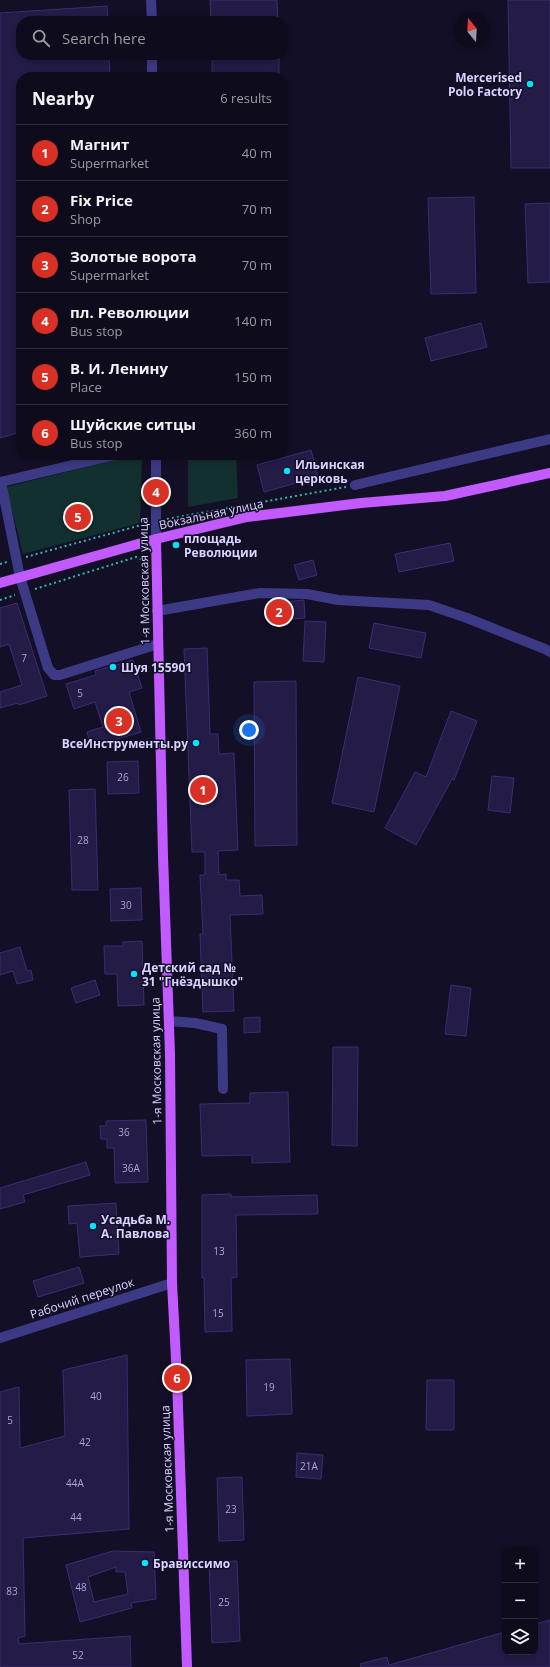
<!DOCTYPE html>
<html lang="en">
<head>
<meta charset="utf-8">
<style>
	:root { --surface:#0e0b1c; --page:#171425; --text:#f1f3f6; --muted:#9b9ba3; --line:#2e2b3b; --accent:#d93025 }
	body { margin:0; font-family:"Open Sans",sans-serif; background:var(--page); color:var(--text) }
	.controls { position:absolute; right:12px; bottom:12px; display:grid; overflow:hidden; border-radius:8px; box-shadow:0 2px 6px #0003 }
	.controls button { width:36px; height:36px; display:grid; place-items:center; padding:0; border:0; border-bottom:1px solid var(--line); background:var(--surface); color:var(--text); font:20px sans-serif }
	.compass { position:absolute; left:454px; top:12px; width:36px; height:36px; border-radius:50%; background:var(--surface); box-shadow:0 2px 6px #0003; rotate:342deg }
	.you { position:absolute; left:249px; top:730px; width:14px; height:14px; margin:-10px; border:3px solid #fff; border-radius:50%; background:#1a73e8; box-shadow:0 0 0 6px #1a73e833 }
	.badge { display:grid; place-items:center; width:26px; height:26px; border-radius:50%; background:var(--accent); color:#fff; font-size:13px; font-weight:700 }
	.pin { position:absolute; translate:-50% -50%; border:2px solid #fff; box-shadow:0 1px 4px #0006 }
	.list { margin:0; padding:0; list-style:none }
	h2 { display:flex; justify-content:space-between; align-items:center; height:52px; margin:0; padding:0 16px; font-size:17px }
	h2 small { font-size:13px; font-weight:400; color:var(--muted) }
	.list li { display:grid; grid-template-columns:26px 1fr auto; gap:12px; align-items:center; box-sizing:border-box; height:56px; padding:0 16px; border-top:1px solid var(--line) }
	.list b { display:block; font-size:15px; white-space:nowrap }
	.list p { margin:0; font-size:13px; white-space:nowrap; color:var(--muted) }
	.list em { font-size:13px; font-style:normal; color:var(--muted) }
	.icon { flex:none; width:22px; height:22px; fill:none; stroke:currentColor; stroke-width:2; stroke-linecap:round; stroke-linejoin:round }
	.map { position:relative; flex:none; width:550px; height:1667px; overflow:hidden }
	.search { position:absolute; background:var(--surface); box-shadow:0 2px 6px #0003; left:16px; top:16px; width:272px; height:44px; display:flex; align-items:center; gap:10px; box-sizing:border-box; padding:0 14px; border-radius:16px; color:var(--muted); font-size:15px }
	.panel { position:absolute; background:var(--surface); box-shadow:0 2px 6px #0003; left:16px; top:72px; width:272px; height:388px; border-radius:16px }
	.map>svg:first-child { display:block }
	.green { fill:#12302f }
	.building { fill:#241b47; stroke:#3b2d73; fill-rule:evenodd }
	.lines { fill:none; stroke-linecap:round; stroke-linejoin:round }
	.path { stroke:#2fb8b0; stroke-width:2; stroke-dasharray:2 3; stroke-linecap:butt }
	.minor { stroke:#3d3a85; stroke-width:10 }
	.major { stroke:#c25bff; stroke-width:10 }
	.poi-dot { fill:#00e5ff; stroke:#130f26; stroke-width:1.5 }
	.labels { text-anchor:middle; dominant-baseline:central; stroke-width:3; stroke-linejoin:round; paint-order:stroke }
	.number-label { font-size:10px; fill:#aca6d1 }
	.poi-label { font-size:12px; font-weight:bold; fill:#d9d4ff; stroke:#130f26; text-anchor:start }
	.street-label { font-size:12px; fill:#d9d4ff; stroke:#130f26 }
</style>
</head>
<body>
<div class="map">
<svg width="550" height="1667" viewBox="0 0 550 1667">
	<rect width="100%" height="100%" fill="#130f26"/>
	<g class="green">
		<polygon points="134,455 142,455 140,523 23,554 6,487"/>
		<polygon points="188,455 236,455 238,498 188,507"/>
	</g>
	<g class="building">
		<polygon points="210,0 277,0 278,21 211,21"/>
		<polygon points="508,0 550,0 550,168 511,168"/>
		<polygon points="107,6 108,21 21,21 21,55 109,55 110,77 21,77 21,432 0,438 0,13"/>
		<rect x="212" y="55" width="67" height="22"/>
		<polygon points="474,197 476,293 431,294 428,198"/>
		<polygon points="550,203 550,282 528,283 525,204"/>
		<polygon points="481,323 487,347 431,361 425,338"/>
		<polygon points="311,450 318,477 264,492 257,465"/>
		<polygon points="450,543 454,561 399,572 395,554"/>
		<polygon points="313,560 317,575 299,580 294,565"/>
		<polygon points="304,600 305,618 268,621 267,604"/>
		<polygon points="17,603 47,696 19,705 18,703 0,708 0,692 22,685 9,644 0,647 0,608"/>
		<polygon points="305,621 326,622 324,662 303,661"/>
		<polygon points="374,623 426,633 421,658 369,648"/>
		<polygon points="207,648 210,734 218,734 219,754 234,753 238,850 218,851 219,875 226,874 226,880 239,880 240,896 262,895 263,914 230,915 234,1011 203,1012 200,934 203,934 200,875 205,875 205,852 192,852 184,649"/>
		<polygon points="133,660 142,688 129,692 141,732 91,747 87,732 103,727 95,702 74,709 66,684 96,675 95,671"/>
		<polygon points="358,677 400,686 374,812 332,803"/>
		<polygon points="296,681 297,845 255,846 254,682"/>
		<polygon points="451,711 477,721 454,780 452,779 416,845 385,828 415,772 426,777"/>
		<polygon points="138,761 139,793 108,794 107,762"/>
		<polygon points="492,776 514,778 510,813 488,810"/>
		<polygon points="95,789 98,890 72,890 69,790"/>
		<polygon points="141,888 142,920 111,921 110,889"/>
		<polygon points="142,941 144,1005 118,1006 117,974 105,974 104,946 123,946 123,942"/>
		<polygon points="20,947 27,971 31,970 33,980 17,984 13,971 0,975 0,953"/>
		<polygon points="95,980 100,995 76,1003 71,988"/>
		<polygon points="451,985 471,988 466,1036 445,1034"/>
		<polygon points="260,1017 260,1032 244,1033 244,1018"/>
		<polygon points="333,1047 358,1047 357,1146 332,1145"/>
		<polygon points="288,1092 290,1162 252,1163 252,1155 202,1156 200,1104 250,1103 250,1093"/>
		<polygon points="146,1120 148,1182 115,1183 114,1148 107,1148 107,1139 101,1139 100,1126 106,1126 106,1121"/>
		<polygon points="86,1162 90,1175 23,1195 25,1202 0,1209 0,1188"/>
		<polygon points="231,1194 231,1197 317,1195 318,1214 236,1215 237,1277 231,1278 232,1331 205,1332 204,1278 202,1278 202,1195"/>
		<polygon points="116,1203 119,1254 80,1257 77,1223 69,1224 68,1206"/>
		<polygon points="79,1267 84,1283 38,1297 33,1281"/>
		<polygon points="127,1355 129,1529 23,1538 25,1636 18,1638 19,1644 130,1636 131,1667 0,1667 0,1392 19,1387 20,1448 65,1436 63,1370"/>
		<polygon points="290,1359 292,1414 247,1416 246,1360"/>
		<polygon points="427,1380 454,1380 454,1430 426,1430"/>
		<polygon points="297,1453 323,1455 321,1479 296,1477"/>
		<polygon points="242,1477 244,1540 219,1541 217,1478"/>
		<path d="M113,1551L154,1552L156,1599L131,1603L132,1608L80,1622L66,1565ZM116,1567V1572H125L128,1594L94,1602L88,1577Z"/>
		<polygon points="237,1561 240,1641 212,1643 209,1562"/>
		<polygon points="550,1620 550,1667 361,1667 360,1664 387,1657 389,1665 505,1632 505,1652 535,1652 535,1624"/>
	</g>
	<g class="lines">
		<g class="path">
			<polyline points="167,519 346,487"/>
			<polyline points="26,557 145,524"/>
			<polyline points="0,564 7,562"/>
			<polyline points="35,589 136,557 146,562"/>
			<polyline points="0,600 15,595"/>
		</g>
		<g class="minor">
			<polyline points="151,0 152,21"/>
			<polyline points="152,55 152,77"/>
			<polyline points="115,455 1,482 20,577 48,668 54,675 60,675 158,644"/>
			<polyline points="156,455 156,539"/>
			<polyline points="355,485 550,439"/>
			<polyline points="157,611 260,593 307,594 338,600 429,605 467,618 545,649 550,652"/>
			<polyline points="169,1021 195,1023 222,1029 223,1089"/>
			<polyline points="0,1338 172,1283"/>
		</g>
		<g class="major">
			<polyline points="156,539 163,856 170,1054 172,1283 177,1378 187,1667"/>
			<polyline points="0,583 156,539 247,517 361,503 445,496 550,473"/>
		</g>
	</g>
	<g class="poi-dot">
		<circle cx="530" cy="84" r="4"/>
		<circle cx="287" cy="471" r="4"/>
		<circle cx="176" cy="545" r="4"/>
		<circle cx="113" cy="667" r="4"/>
		<circle cx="196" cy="743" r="4"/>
		<circle cx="134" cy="974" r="4"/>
		<circle cx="93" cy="1226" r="4"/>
		<circle cx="145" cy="1563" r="4"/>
	</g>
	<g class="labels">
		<g class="number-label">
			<text x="24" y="658">7</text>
			<text x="80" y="693">5</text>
			<text x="123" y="777">26</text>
			<text x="83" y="840">28</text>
			<text x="126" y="905">30</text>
			<text x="124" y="1132">36</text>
			<text x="131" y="1168">36А</text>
			<text x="219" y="1251">13</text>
			<text x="218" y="1313">15</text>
			<text x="269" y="1387">19</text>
			<text x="96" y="1396">40</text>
			<text x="10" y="1420">5</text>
			<text x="85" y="1442">42</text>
			<text x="309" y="1466">21А</text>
			<text x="75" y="1483">44А</text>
			<text x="231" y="1509">23</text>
			<text x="76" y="1517">44</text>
			<text x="81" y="1587">48</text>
			<text x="12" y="1591">83</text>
			<text x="224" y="1602">25</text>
			<text x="78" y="1655">52</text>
		</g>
		<g class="poi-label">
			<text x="522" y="77" text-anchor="end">Mercerised<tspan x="522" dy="14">Polo Factory</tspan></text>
			<text x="295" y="464">Ильинская<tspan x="295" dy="14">церковь</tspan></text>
			<text x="184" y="538">площадь<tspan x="184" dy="14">Революции</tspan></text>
			<text x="121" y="667">Шуя 155901</text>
			<text x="188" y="743" text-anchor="end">ВсеИнструменты.ру</text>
			<text x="142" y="967">Детский сад №<tspan x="142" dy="14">31 "Гнёздышко"</tspan></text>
			<text x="101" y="1219">Усадьба М.<tspan x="101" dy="14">А. Павлова</tspan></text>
			<text x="153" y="1563">Брависсимо</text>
		</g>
		<g class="street-label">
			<text transform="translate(211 514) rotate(-12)">Вокзальная улица</text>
			<text transform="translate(144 581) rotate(-91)">1-я Московская улица</text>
			<text transform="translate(156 1061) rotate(-91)">1-я Московская улица</text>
			<text transform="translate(82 1298) rotate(-18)">Рабочий переулок</text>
			<text transform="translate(167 1469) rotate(-92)">1-я Московская улица</text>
		</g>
	</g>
</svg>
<div class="controls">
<button>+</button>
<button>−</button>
<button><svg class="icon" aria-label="layers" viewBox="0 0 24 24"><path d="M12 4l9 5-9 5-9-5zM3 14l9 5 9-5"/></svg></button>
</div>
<svg class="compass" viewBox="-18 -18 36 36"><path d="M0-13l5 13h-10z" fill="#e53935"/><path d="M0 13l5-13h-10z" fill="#9b9ba3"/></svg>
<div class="you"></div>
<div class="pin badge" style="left:203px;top:790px">1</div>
<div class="pin badge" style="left:279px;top:612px">2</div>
<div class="pin badge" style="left:119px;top:721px">3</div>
<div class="pin badge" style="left:156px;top:492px">4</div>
<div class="pin badge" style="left:78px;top:517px">5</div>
<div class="pin badge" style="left:177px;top:1378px">6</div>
<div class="search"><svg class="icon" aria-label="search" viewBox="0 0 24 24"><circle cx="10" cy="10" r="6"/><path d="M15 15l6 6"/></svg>Search here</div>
<section class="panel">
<h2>Nearby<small>6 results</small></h2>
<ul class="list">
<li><span class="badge">1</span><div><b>Магнит</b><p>Supermarket</p></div><em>40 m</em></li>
<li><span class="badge">2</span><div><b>Fix Price</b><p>Shop</p></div><em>70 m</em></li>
<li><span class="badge">3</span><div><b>Золотые ворота</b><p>Supermarket</p></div><em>70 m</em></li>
<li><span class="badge">4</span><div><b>пл. Революции</b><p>Bus stop</p></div><em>140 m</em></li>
<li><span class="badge">5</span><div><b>В. И. Ленину</b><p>Place</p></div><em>150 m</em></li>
<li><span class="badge">6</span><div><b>Шуйские ситцы</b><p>Bus stop</p></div><em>360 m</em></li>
</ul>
</section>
</div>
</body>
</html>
